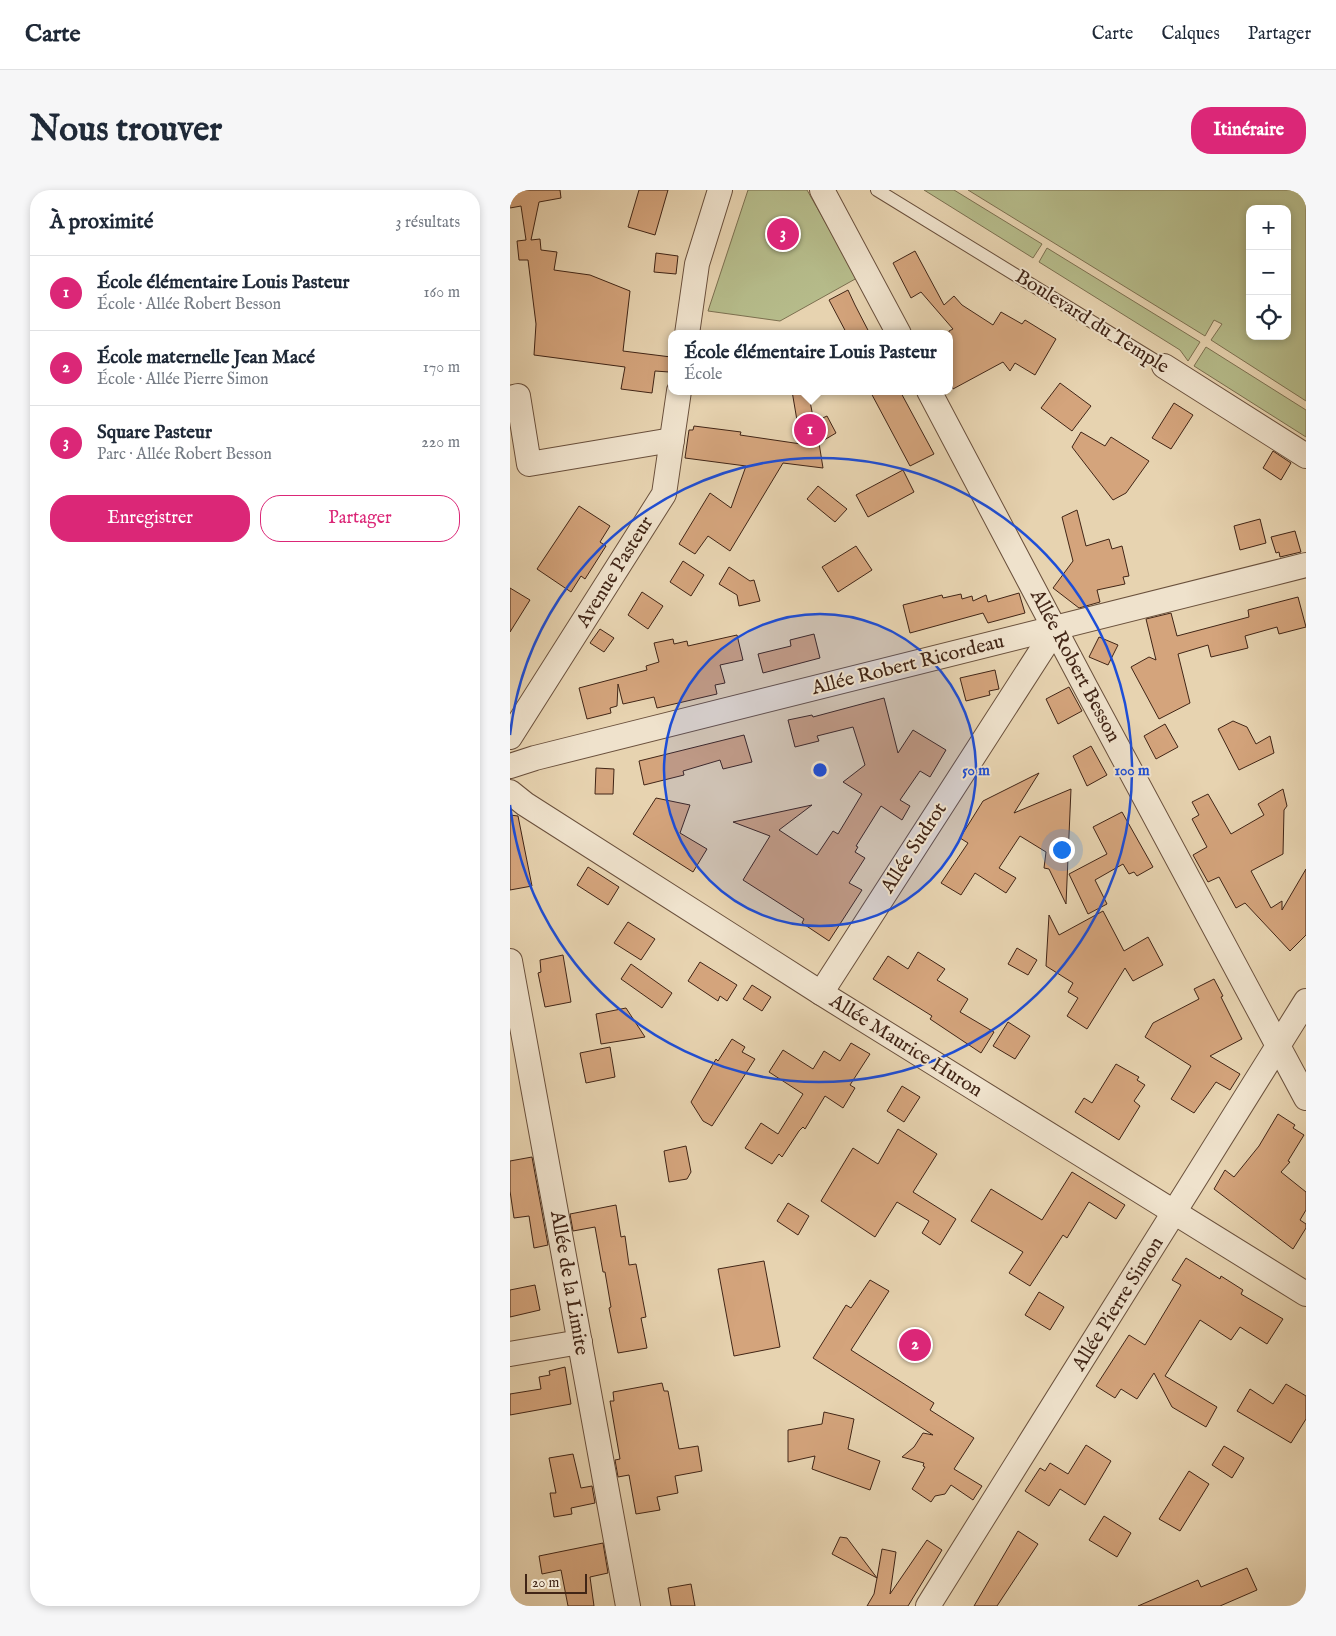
<!DOCTYPE html>
<html lang="fr">
<head>
<meta charset="utf-8">
<style>
	:root { --surface:#fff; --page:#f6f6f7; --text:#1f2937; --muted:#747a83; --line:#e0e1e3; --accent:#db2777 }
	body { margin:0; font-family:"IM FELL English",serif; background:var(--page); color:var(--text) }
	.controls { position:absolute; right:15px; top:15px; display:grid; overflow:hidden; border-radius:10px; box-shadow:0 2px 8px #0003 }
	.controls button { width:45px; height:45px; display:grid; place-items:center; padding:0; border:0; border-bottom:1px solid var(--line); background:var(--surface); color:var(--text); font:25px sans-serif }
	.scale { position:absolute; left:15px; bottom:12px; width:62px; box-sizing:border-box; padding-left:5px; border:2px solid #412516; border-top:0; font-size:14px; line-height:18px; white-space:nowrap; color:#412516; -webkit-text-stroke:4px #efe2cc; paint-order:stroke }
	.you { position:absolute; left:551px; top:659px; width:18px; height:18px; margin:-12px; border:4px solid #fff; border-radius:50%; background:#1a73e8; box-shadow:0 0 0 8px #1a73e833 }
	.badge { display:grid; place-items:center; width:32px; height:32px; border-radius:50%; background:var(--accent); color:#fff; font-size:16px; font-weight:700 }
	.pin { position:absolute; translate:-50% -50%; border:2px solid #fff; box-shadow:0 1px 5px #0006 }
	.popup { position:absolute; left:158px; top:140px; width:285px; height:65px; box-sizing:border-box; display:grid; place-content:center; border-radius:10px; background:var(--surface); filter:drop-shadow(0 1px 4px #0005); font-size:16px; white-space:nowrap; color:var(--muted) }
	.popup b { font-size:19px; color:var(--text) }
	.popup::after { content:''; position:absolute; left:50%; top:100%; margin-left:-10px; border:10px solid transparent; border-top-color:var(--surface) }
	.list { margin:0; padding:0; list-style:none }
	h2 { display:flex; justify-content:space-between; align-items:center; height:65px; margin:0; padding:0 20px; font-size:21px }
	h2 small { font-size:16px; font-weight:400; color:var(--muted) }
	.list li { display:grid; grid-template-columns:32px 1fr auto; gap:15px; align-items:center; box-sizing:border-box; height:75px; padding:0 20px; border-top:1px solid var(--line) }
	.list b { display:block; font-size:19px; white-space:nowrap }
	.list p { margin:0; font-size:16px; white-space:nowrap; color:var(--muted) }
	.list em { font-size:16px; font-style:normal; color:var(--muted) }
	.actions { display:flex; gap:10px; padding:15px 20px }
	.actions a { flex:1; padding:11px 0; border:1px solid var(--accent); border-radius:20px; text-align:center; font-size:18px; color:var(--accent) }
	.actions .main { background:var(--accent); color:#fff }
	.icon { flex:none; width:28px; height:28px; fill:none; stroke:currentColor; stroke-width:2; stroke-linecap:round; stroke-linejoin:round }
	.map { position:relative; flex:none; width:796px; height:1416px; overflow:hidden; border-radius:20px }
	header { display:flex; align-items:center; gap:30px; box-sizing:border-box; height:70px; padding:0 25px; background:var(--surface); border-bottom:1px solid var(--line) }
	header strong { font-size:24px }
	nav { display:flex; gap:28px; margin-inline-start:auto; font-size:18px }
	.intro { display:flex; align-items:center; justify-content:space-between; box-sizing:border-box; height:120px; padding:0 30px }
	h1 { margin:0; font-size:35px }
	.button { padding:12px 22px; border-radius:20px; background:var(--accent); color:#fff; font-size:18px; font-weight:700 }
	main { display:flex; gap:30px; padding:0 30px }
	aside { flex:1; background:var(--surface); border-radius:20px; box-shadow:0 2px 8px #0003 }
	.map>svg:first-child { display:block }
	.green { fill:#b6bc8b; stroke:#7c7050; fill-rule:evenodd }
	.building { fill:#d4a47c; stroke:#412516 }
	.lines { fill:none; stroke-linecap:round; stroke-linejoin:round }
	.lane-casing { stroke:#6a503c; stroke-width:14 }
	.street-casing { stroke:#6a503c; stroke-width:26 }
	.lane { stroke:#efe2cc; stroke-width:12 }
	.street { stroke:#efe2cc; stroke-width:24 }
	.ring { fill:none; stroke:#1d4ed8; stroke-width:2.5 }
	.labels { text-anchor:middle; dominant-baseline:central; stroke-width:4; stroke-linejoin:round; paint-order:stroke }
	.street-label { font-size:20px; fill:#412516; stroke:#efe2cc }
	.centre { fill:#1d4ed8; stroke:#efe2cc; stroke-width:2.5 }
	.ring-label { font-size:15px; text-anchor:middle; font-weight:bold; fill:#1d4ed8; stroke:#efe2cc; stroke-width:4; stroke-linejoin:round; paint-order:stroke }
</style>
</head>
<body>
<header>
<strong>Carte</strong>
<nav><a>Carte</a><a>Calques</a><a>Partager</a></nav>
</header>
<div class="intro"><h1>Nous trouver</h1><a class="button">Itinéraire</a></div>
<main>
<aside>
<h2>À proximité<small>3 résultats</small></h2>
<ul class="list">
<li><span class="badge">1</span><div><b>École élémentaire Louis Pasteur</b><p>École · Allée Robert Besson</p></div><em>160 m</em></li>
<li><span class="badge">2</span><div><b>École maternelle Jean Macé</b><p>École · Allée Pierre Simon</p></div><em>170 m</em></li>
<li><span class="badge">3</span><div><b>Square Pasteur</b><p>Parc · Allée Robert Besson</p></div><em>220 m</em></li>
</ul>
<div class="actions"><a class="main">Enregistrer</a><a>Partager</a></div>
</aside>
<div class="map">
<svg width="796" height="1416" viewBox="0 0 796 1416">
	<rect width="100%" height="100%" fill="#e7d3b0"/>
	<filter id="stains"><feTurbulence type="fractalNoise" baseFrequency=".004" numOctaves="4"/><feColorMatrix values="0 0 0 0 .2 0 0 0 0 .09 0 0 0 0 .02 0 0 0 .5 -.17"/></filter>
	<radialGradient id="worn" r=".72"><stop offset=".6" stop-color="#630" stop-opacity="0"/><stop offset="1" stop-color="#630" stop-opacity=".3"/></radialGradient>
	<g class="green">
		<polygon points="238,0 297,0 347,88 270,131 198,121"/>
		<polygon points="414,0 444,0 532,54 523,68"/>
		<path d="M458,0H796V211L701,150L712,134L704,130L695,146ZM740,19H777V146H740Z"/>
		<polygon points="537,58 690,152 678,171 670,160 529,72"/>
		<polygon points="696,157 796,220 796,247 684,176"/>
	</g>
	<g class="building">
		<polygon points="0,0 50,0 51,8 29,12 21,50 30,49 31,60 47,62 44,80 80,85 120,101 113,161 161,167 159,182 145,181 142,203 111,199 115,177 24,165 26,134 18,70 9,70 7,51 16,50 11,16 0,18"/>
		<polygon points="129,0 158,0 145,45 118,37"/>
		<polygon points="405,61 434,115 444,106 452,115 483,135 491,122 512,134 515,130 546,149 525,185 505,173 500,181 493,172 443,199 439,190 439,141 443,139 411,102 401,108 383,73"/>
		<polygon points="146,63 168,66 166,84 144,82"/>
		<polygon points="338,100 345,115 360,144 337,144 319,110"/>
		<polygon points="550,193 581,216 562,241 531,218"/>
		<polygon points="282,201 298,201 304,232 317,226 326,243 309,253 313,278 273,273 220,361 198,346 185,364 169,354 200,303 221,318 236,276 175,268 179,240 183,240 184,236 231,242 230,245 291,254"/>
		<polygon points="360,201 390,201 424,264 400,276"/>
		<polygon points="664,213 683,225 661,259 642,248"/>
		<polygon points="571,242 595,256 601,247 639,271 616,303 603,310 562,257"/>
		<polygon points="763,261 781,273 771,290 753,278"/>
		<polygon points="393,280 404,302 358,327 346,305"/>
		<polygon points="308,296 337,319 325,332 297,309"/>
		<polygon points="69,316 100,336 90,352 96,356 75,389 71,386 61,402 27,379"/>
		<polygon points="567,320 576,356 599,349 602,359 612,356 619,386 613,387 615,394 587,400 590,412 569,418 543,398 563,371 552,327"/>
		<polygon points="750,329 756,353 730,360 724,336"/>
		<polygon points="785,341 791,362 770,367 769,362 766,363 761,347"/>
		<polygon points="346,356 362,380 328,402 312,377"/>
		<polygon points="173,371 194,385 181,406 160,392"/>
		<polygon points="219,377 240,391 244,390 250,411 229,416 227,405 209,394"/>
		<polygon points="0,398 20,410 0,442"/>
		<polygon points="132,402 153,416 138,439 118,425"/>
		<polygon points="509,403 515,423 478,433 473,423 400,443 393,415 432,405 433,408 451,404 452,409 462,406 463,411 476,405 478,412"/>
		<polygon points="788,407 796,437 769,444 767,437 735,446 738,458 701,467 698,455 668,464 680,513 649,529 621,477 639,467 646,470 636,429 661,423 667,446 739,427 738,420"/>
		<polygon points="90,439 104,448 94,462 80,453"/>
		<polygon points="304,444 310,468 253,483 248,464 281,456 280,450"/>
		<polygon points="227,445 233,470 210,475 215,493 205,495 207,504 147,518 144,507 113,514 108,494 107,516 100,518 101,523 77,529 69,498 137,480 136,476 149,472 144,453 163,449 164,454 177,451 178,456"/>
		<polygon points="589,447 608,455 598,475 579,467"/>
		<polygon points="485,480 489,499 479,501 480,505 456,511 450,488"/>
		<polygon points="559,497 572,521 548,534 536,509"/>
		<polygon points="374,508 388,563 403,540 436,560 420,587 410,581 390,610 400,616 392,630 371,616 346,656 348,657 345,662 355,668 339,693 352,700 319,751 292,733 294,729 233,690 260,646 223,632 302,615 269,640 307,665 323,641 328,644 352,604 333,592 355,575 343,537 307,546 309,551 285,557 278,530 302,525 303,527"/>
		<polygon points="723,531 737,537 746,554 760,546 764,563 729,580 708,539"/>
		<polygon points="655,534 668,557 646,569 634,546"/>
		<polygon points="234,545 242,572 213,579 210,570 173,581 174,585 134,595 129,571"/>
		<polygon points="581,556 597,585 577,596 563,566"/>
		<polygon points="86,578 104,579 103,604 85,604"/>
		<polygon points="529,583 504,623 561,599 556,714 539,679 534,678 536,662 510,646 489,678 506,688 496,703 465,683 451,705 431,693 458,653 450,648 473,611"/>
		<polygon points="773,599 777,616 774,620 773,664 741,681 761,718 772,711 772,720 796,679 796,745 780,761 735,713 726,718 709,687 698,692 683,665 697,657 682,629 689,625 682,612 698,604 721,644 754,625 748,614"/>
		<polygon points="146,608 180,615 170,643 197,659 183,682 123,644"/>
		<polygon points="612,622 643,677 627,686 624,682 619,684 613,674 585,690 597,714 578,724 559,684 597,664 583,637"/>
		<polygon points="0,625 8,626 22,696 0,700"/>
		<polygon points="78,677 109,697 98,715 67,695"/>
		<polygon points="593,721 614,761 638,747 653,775 623,791 615,778 577,839 557,826 568,808 558,802 563,793 536,776 539,725 549,745"/>
		<polygon points="118,732 145,749 131,770 104,753"/>
		<polygon points="507,758 527,770 518,785 498,774"/>
		<polygon points="408,762 435,779 427,790 458,809 450,822 484,842 471,863 420,829 422,826 363,789 378,766 398,779"/>
		<polygon points="53,765 61,812 35,817 28,783 31,782 30,770"/>
		<polygon points="190,772 227,795 217,811 210,806 208,811 178,791"/>
		<polygon points="121,774 162,803 152,818 111,789"/>
		<polygon points="704,789 713,806 711,807 732,849 700,866 730,884 720,900 706,892 684,923 661,909 681,876 635,847 643,833 689,809 684,799"/>
		<polygon points="242,795 261,807 252,821 233,809"/>
		<polygon points="116,818 135,847 91,854 86,824"/>
		<polygon points="498,832 520,846 505,869 483,856"/>
		<polygon points="222,849 235,857 232,862 245,869 202,936 193,931 181,912 206,869 208,871"/>
		<polygon points="341,853 360,864 340,895 345,898 333,918 315,906 295,939 293,937 289,941 272,967 269,964 262,974 235,958 251,933 268,944 293,904 259,882 273,860 303,879 314,861 330,871"/>
		<polygon points="100,857 105,887 76,893 70,863"/>
		<polygon points="606,874 629,887 627,890 635,895 624,911 630,916 609,950 565,922 574,908 582,913"/>
		<polygon points="392,896 410,907 394,932 377,921"/>
		<polygon points="768,924 785,935 783,938 794,945 778,971 780,972 771,982 796,1002 796,1020 790,1030 796,1034 796,1038 783,1059 704,999 715,980 724,987 749,956"/>
		<polygon points="388,939 427,964 403,1002 446,1029 430,1055 412,1043 419,1031 387,1012 365,1047 311,1011 343,958 368,974"/>
		<polygon points="176,956 181,982 177,989 159,992 154,961"/>
		<polygon points="22,967 38,1055 24,1058 19,1026 4,1028 0,1001 0,971"/>
		<polygon points="562,982 615,1015 606,1029 579,1012 557,1048 553,1045 520,1096 499,1083 513,1062 461,1031 481,999 532,1030"/>
		<polygon points="278,1013 299,1026 288,1045 267,1031"/>
		<polygon points="106,1015 111,1047 115,1046 119,1075 126,1074 136,1127 131,1128 137,1158 108,1163 99,1118 101,1117 95,1082 93,1082 85,1037 63,1041 60,1024"/>
		<polygon points="676,1068 710,1089 711,1086 733,1100 731,1104 773,1129 757,1154 730,1137 721,1150 690,1130 655,1186 707,1217 696,1237 662,1217 644,1183 627,1209 611,1199 605,1208 586,1196 619,1145 635,1155 671,1095 662,1090"/>
		<polygon points="254,1071 270,1157 224,1166 208,1079"/>
		<polygon points="360,1090 379,1101 341,1160 424,1213 420,1220 464,1248 444,1279 472,1296 463,1310 441,1295 435,1304 425,1306 421,1312 402,1299 415,1277 413,1276 414,1273 392,1267 404,1257 413,1243 423,1245 303,1168 336,1115 341,1118"/>
		<polygon points="25,1095 30,1120 0,1127 0,1100"/>
		<polygon points="529,1102 554,1117 540,1140 515,1125"/>
		<polygon points="55,1177 61,1214 0,1225 0,1204 31,1199 29,1187 40,1185 39,1181"/>
		<polygon points="152,1193 154,1201 158,1201 169,1259 188,1256 192,1281 165,1286 168,1303 147,1307 150,1320 126,1324 119,1285 108,1287 105,1270 110,1269 100,1211 104,1211 103,1202"/>
		<polygon points="776,1194 796,1206 796,1229 781,1253 727,1221 740,1199 763,1214"/>
		<polygon points="314,1222 344,1229 338,1259 370,1271 360,1300 302,1279 305,1266 278,1272 278,1240 312,1234"/>
		<polygon points="576,1255 601,1271 575,1315 550,1299 539,1316 515,1301 530,1278 535,1281 540,1273 558,1284"/>
		<polygon points="714,1256 734,1268 722,1288 702,1275"/>
		<polygon points="63,1264 71,1298 82,1296 85,1313 61,1318 62,1324 44,1327 40,1303 46,1303 39,1268"/>
		<polygon points="679,1281 699,1294 670,1341 649,1329"/>
		<polygon points="594,1326 621,1343 607,1367 579,1350"/>
		<polygon points="508,1341 528,1354 487,1416 464,1416"/>
		<polygon points="330,1347 337,1348 367,1388 372,1359 386,1362 380,1404 417,1350 432,1360 398,1416 357,1416 364,1404 367,1388 322,1364"/>
		<polygon points="93,1353 98,1383 80,1387 84,1416 58,1416 51,1380 32,1384 29,1366"/>
		<polygon points="737,1378 747,1400 710,1416 628,1416 688,1390 691,1397"/>
		<polygon points="181,1394 185,1416 161,1416 158,1398"/>
	</g>
	<g class="lines">
		<defs>
			<polyline id="lane" points="367,0 654,176"/>
			<g id="street">
				<polyline points="312,0 389,144"/>
				<polyline points="177,144 187,74 210,0"/>
				<polyline points="654,176 796,266"/>
				<polyline points="419,201 576,498 796,908"/>
				<polyline points="0,208 8,206 19,274 162,250"/>
				<polyline points="0,547 154,304 169,201"/>
				<polyline points="0,576 25,568 796,375"/>
				<polyline points="0,602 15,614 311,803 796,1104"/>
				<polyline points="0,771 118,1416"/>
				<polyline points="311,803 546,438"/>
				<polyline points="0,1164 70,1152"/>
				<polyline points="418,1416 796,811"/>
			</g>
		</defs>
		<use href="#lane" class="lane-casing"/>
		<use href="#street" class="street-casing"/>
		<use href="#lane" class="lane"/>
		<use href="#street" class="street"/>
	</g>
	<circle cx="310" cy="580" r="156" fill="#1d4ed8" fill-opacity=".12"/>
	<g class="ring">
		<circle cx="310" cy="580" r="156"/>
		<path d="M0 545A312 312 0 1 1 0 615"/>
	</g>
	<g class="labels">
		<g class="street-label">
			<text transform="translate(582 132) rotate(32)">Boulevard du Temple</text>
			<text transform="translate(105 382) rotate(-58)">Avenue Pasteur</text>
			<text transform="translate(398 475) rotate(-14)">Allée Robert Ricordeau</text>
			<text transform="translate(565 476) rotate(62)">Allée Robert Besson</text>
			<text transform="translate(404 658) rotate(-57)">Allée Sudrot</text>
			<text transform="translate(396 856) rotate(32)">Allée Maurice Huron</text>
			<text transform="translate(59 1093) rotate(80)">Allée de la Limite</text>
			<text transform="translate(608 1114) rotate(-58)">Allée Pierre Simon</text>
		</g>
	</g>
	<circle cx="310" cy="580" r="8" class="centre"/>
	<g class="ring-label">
		<text x="466" y="585">50 m</text>
		<text x="622" y="585">100 m</text>
	</g>
	<rect width="100%" height="100%" filter="url(#stains)"/>
	<rect width="100%" height="100%" fill="url(#worn)"/>
</svg>
<div class="controls">
<button>+</button>
<button>−</button>
<button><svg class="icon" aria-label="locate" viewBox="0 0 24 24"><circle cx="12" cy="12" r="6"/><path d="M12 2v4M12 18v4M2 12h4M18 12h4"/></svg></button>
</div>
<div class="scale">20 m</div>
<div class="you"></div>
<div class="pin badge" style="left:300px;top:240px">1</div>
<div class="popup"><b>École élémentaire Louis Pasteur</b>École</div>
<div class="pin badge" style="left:405px;top:1155px">2</div>
<div class="pin badge" style="left:273px;top:44px">3</div>
</div>
</main>
</body>
</html>
